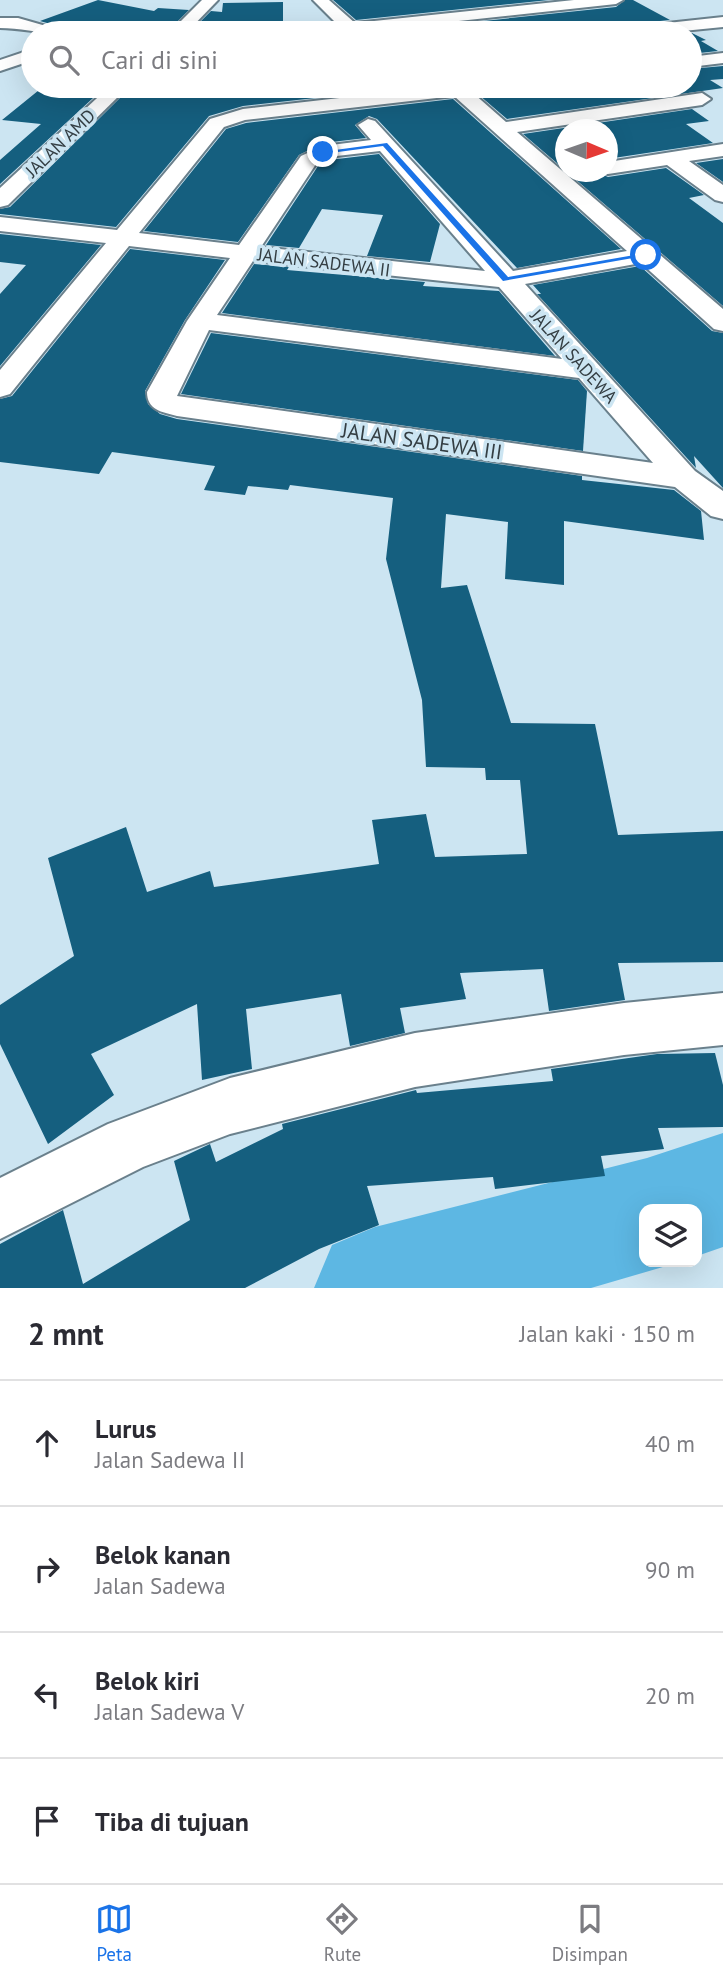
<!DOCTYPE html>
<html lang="id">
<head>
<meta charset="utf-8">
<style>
	:root { --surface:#fff; --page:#f7f7f7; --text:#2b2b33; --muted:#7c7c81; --line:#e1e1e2; --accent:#1a73e8 }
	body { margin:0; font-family:"PT Sans",sans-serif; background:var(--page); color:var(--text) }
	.controls { position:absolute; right:21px; bottom:21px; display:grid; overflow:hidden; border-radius:14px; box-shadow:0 7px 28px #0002 }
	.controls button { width:63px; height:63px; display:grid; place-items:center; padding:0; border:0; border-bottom:2px solid var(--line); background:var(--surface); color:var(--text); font:35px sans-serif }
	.compass { position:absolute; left:555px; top:119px; width:63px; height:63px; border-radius:50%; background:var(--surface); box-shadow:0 7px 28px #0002; rotate:92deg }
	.stop { position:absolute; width:21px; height:21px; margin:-16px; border:5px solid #1a73e8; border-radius:50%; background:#fff }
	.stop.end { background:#1a73e8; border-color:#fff; box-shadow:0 2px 7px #0008 }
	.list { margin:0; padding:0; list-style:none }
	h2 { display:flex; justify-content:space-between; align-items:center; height:91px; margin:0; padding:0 28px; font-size:30px }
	h2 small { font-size:23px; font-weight:400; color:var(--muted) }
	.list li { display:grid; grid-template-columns:46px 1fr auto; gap:21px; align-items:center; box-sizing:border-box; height:126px; padding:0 28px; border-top:2px solid var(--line) }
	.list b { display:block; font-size:26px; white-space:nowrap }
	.list p { margin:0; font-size:23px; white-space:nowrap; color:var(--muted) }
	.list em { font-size:23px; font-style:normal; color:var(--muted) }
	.icon { flex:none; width:38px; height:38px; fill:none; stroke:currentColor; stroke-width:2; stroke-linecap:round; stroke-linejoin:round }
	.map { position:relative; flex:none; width:723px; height:1288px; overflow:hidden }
	.search { position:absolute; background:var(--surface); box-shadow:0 7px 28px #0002; left:21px; right:21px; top:21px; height:77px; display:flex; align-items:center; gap:18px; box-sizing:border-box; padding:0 24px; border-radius:38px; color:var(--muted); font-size:26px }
	.sheet { height:595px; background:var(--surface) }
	nav { display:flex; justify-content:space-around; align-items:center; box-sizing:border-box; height:98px; border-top:2px solid var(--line); background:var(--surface); font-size:19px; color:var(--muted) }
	nav a { display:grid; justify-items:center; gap:4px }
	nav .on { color:var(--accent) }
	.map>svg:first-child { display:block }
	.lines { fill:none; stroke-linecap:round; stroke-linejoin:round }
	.river { fill:#5db7e3; fill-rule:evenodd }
	.building { fill:#155f7f }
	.minor-casing { stroke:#6a808c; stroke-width:4 }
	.minor { fill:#fff; fill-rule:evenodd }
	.route { fill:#1a73e8 }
	.labels { text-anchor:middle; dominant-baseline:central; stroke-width:7; stroke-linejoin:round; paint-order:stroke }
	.far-street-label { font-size:18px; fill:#343e43; stroke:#cce5f2 }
	.street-label { font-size:21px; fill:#343e43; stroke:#cce5f2 }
</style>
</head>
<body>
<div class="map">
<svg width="723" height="1288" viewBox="0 0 723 1288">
	<rect width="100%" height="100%" fill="#cce5f2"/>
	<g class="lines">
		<polygon class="river" points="723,1133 723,1247 697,1256 697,1209 644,1209 644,1262 680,1262 591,1288 314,1288 332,1245 375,1227 647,1158"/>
	</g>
	<g class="building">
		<polygon points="98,0 154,11 158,8 189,10 166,33 65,33 61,27 40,21"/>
		<polygon points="333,0 549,0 356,20"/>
		<polygon points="625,0 633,0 670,20 621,25 611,33 369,33 616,7"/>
		<polygon points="283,2 283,33 189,33 211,11 222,12 223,3"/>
		<polygon points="687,33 692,33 706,40 701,41 718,51 690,54 690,33"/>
		<polygon points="723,66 723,79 710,80 723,88 507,119 479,95 497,93 503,86 690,86 690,69"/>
		<polygon points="44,86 106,86 0,184 0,160 41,124 2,120"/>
		<polygon points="132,86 424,86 243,106 209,116 116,227 0,214 0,209 10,207"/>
		<polygon points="453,99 621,249 517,268 377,119 369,116 355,125 366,138 323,143 299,155 238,242 144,231 226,129 246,123"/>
		<polygon points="692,109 709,121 686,124 713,143 607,159 607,130 565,130 565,170 523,134"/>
		<polygon points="379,154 440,224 430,262 367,256 383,215 322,209 299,248 266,245 318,166 329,160"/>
		<polygon points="723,159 723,182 696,163"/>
		<polygon points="666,168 704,195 689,198 723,223 723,306 567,172 597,172 608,177"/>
		<polygon points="0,234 101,245 0,366 0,294 26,265 0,262"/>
		<polygon points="130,249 225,260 185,320 145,391 148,404 160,414 177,419 582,476 582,480 674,490 701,511 704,540 564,521 564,585 505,579 508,522 446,514 441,588 467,585 511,723 595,724 618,835 723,831 723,962 618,963 625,1000 549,1011 543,969 460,973 466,999 400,1008 405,1033 350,1046 341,994 246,1009 252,1069 202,1080 197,1004 91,1054 114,1095 48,1144 0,1044 0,1005 74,956 48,858 126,827 147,892 210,871 214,887 379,864 372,820 426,814 435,857 527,854 520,780 486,780 485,768 426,767 422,700 386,559 393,498 290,485 288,490 248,486 245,495 204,490 215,466 112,452 99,474 0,462 0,399 12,396"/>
		<polygon points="254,264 289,267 287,270 425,282 423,286 499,291 555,356 222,313"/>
		<polygon points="640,266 712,331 723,333 723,488 694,456 696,468 537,294 541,294 533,285"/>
		<polygon points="211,333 578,380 587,391 583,451 181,394"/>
		<polygon points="715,1053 723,1085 723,1127 658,1128 664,1149 601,1156 605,1176 495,1189 493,1177 367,1186 379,1225 319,1249 245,1288 0,1288 0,1244 63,1210 83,1284 190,1220 174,1161 210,1144 216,1162 283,1129 282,1124 416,1090 417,1093 553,1081 551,1069 657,1054"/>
	</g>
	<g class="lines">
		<defs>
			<g id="minor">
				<polygon points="202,0 218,0 186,33 169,33"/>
				<polygon points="313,0 329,0 355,23 574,0 623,0 616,4 347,33 296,33 304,28 338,25"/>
				<polygon points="723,17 723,27 663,33 613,33 621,28"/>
				<path d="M0,18H18L60,30L62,33C41,34 21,28 0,28Z"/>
				<polygon points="33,49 33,60 0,71 0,60"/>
				<polygon points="723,53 723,63 690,67 690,57"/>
				<polygon points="110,86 129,86 8,205 0,207 0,188"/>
				<path d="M445,86H500L497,90L473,93L506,122L702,93L711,99L702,105L517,132L723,309V331L714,329L641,263L525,284L695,471L723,491V519L711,516L675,487L177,416C162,412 147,410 147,392L187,321L230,258L129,246L10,394L0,397V370L106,243L0,231V217L117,230L210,119L243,109ZM454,96L627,251L513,271L375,121L368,119L358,125L371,140L323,146L301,156L239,245L139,233L224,127L245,120ZM380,151L485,271L261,247L316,164L328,157ZM253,261L499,287L562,359L217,315ZM209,330L579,378L653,463L177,396Z"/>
				<polygon points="723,144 723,156 689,161 723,185 723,202 715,200 667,165 608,174 600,172 608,172 608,162"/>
				<polygon points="723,993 723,1045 624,1055 415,1087 230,1134 143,1167 0,1239 0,1178 108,1124 230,1078 415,1033 624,1003"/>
			</g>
		</defs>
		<use href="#minor" class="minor-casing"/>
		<use href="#minor" class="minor"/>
	</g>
	<polygon class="route" points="387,143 508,277 646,253 650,255 503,281 383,146 323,154 320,152"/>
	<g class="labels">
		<g class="far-street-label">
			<text transform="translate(60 143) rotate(-44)">JALAN AMD</text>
			<text transform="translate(324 262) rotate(7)">JALAN SADEWA II</text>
			<text transform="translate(574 356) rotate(48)">JALAN SADEWA</text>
		</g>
		<g class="street-label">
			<text transform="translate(422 441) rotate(8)">JALAN SADEWA III</text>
		</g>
	</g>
</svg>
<div class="controls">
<button><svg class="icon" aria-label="layers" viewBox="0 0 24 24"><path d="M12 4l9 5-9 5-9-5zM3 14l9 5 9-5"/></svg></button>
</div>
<svg class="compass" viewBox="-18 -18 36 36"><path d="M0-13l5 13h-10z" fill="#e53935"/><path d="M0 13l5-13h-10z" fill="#7c7c81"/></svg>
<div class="stop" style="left:646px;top:255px"></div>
<div class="stop end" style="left:323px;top:152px"></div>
<div class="search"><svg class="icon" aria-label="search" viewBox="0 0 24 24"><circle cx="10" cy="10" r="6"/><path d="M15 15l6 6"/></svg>Cari di sini</div>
</div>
<section class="sheet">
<h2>2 mnt<small>Jalan kaki · 150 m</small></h2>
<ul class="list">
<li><svg class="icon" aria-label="ahead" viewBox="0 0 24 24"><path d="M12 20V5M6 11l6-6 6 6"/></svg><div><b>Lurus</b><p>Jalan Sadewa II</p></div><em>40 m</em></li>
<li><svg class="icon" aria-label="right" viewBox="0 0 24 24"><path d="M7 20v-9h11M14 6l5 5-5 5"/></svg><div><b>Belok kanan</b><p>Jalan Sadewa</p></div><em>90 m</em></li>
<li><svg class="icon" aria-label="left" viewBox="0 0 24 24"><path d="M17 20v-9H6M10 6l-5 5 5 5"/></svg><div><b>Belok kiri</b><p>Jalan Sadewa V</p></div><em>20 m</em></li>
<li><svg class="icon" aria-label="arrive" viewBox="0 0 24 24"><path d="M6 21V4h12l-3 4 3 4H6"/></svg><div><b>Tiba di tujuan</b></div></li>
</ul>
</section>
<nav>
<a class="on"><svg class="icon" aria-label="map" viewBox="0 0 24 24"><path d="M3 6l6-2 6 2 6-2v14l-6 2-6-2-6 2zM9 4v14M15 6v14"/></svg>Peta</a>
<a><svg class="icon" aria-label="directions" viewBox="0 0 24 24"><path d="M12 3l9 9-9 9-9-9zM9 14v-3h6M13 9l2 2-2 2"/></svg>Rute</a>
<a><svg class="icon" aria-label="saved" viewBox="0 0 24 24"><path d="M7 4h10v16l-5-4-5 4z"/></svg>Disimpan</a>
</nav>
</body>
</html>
